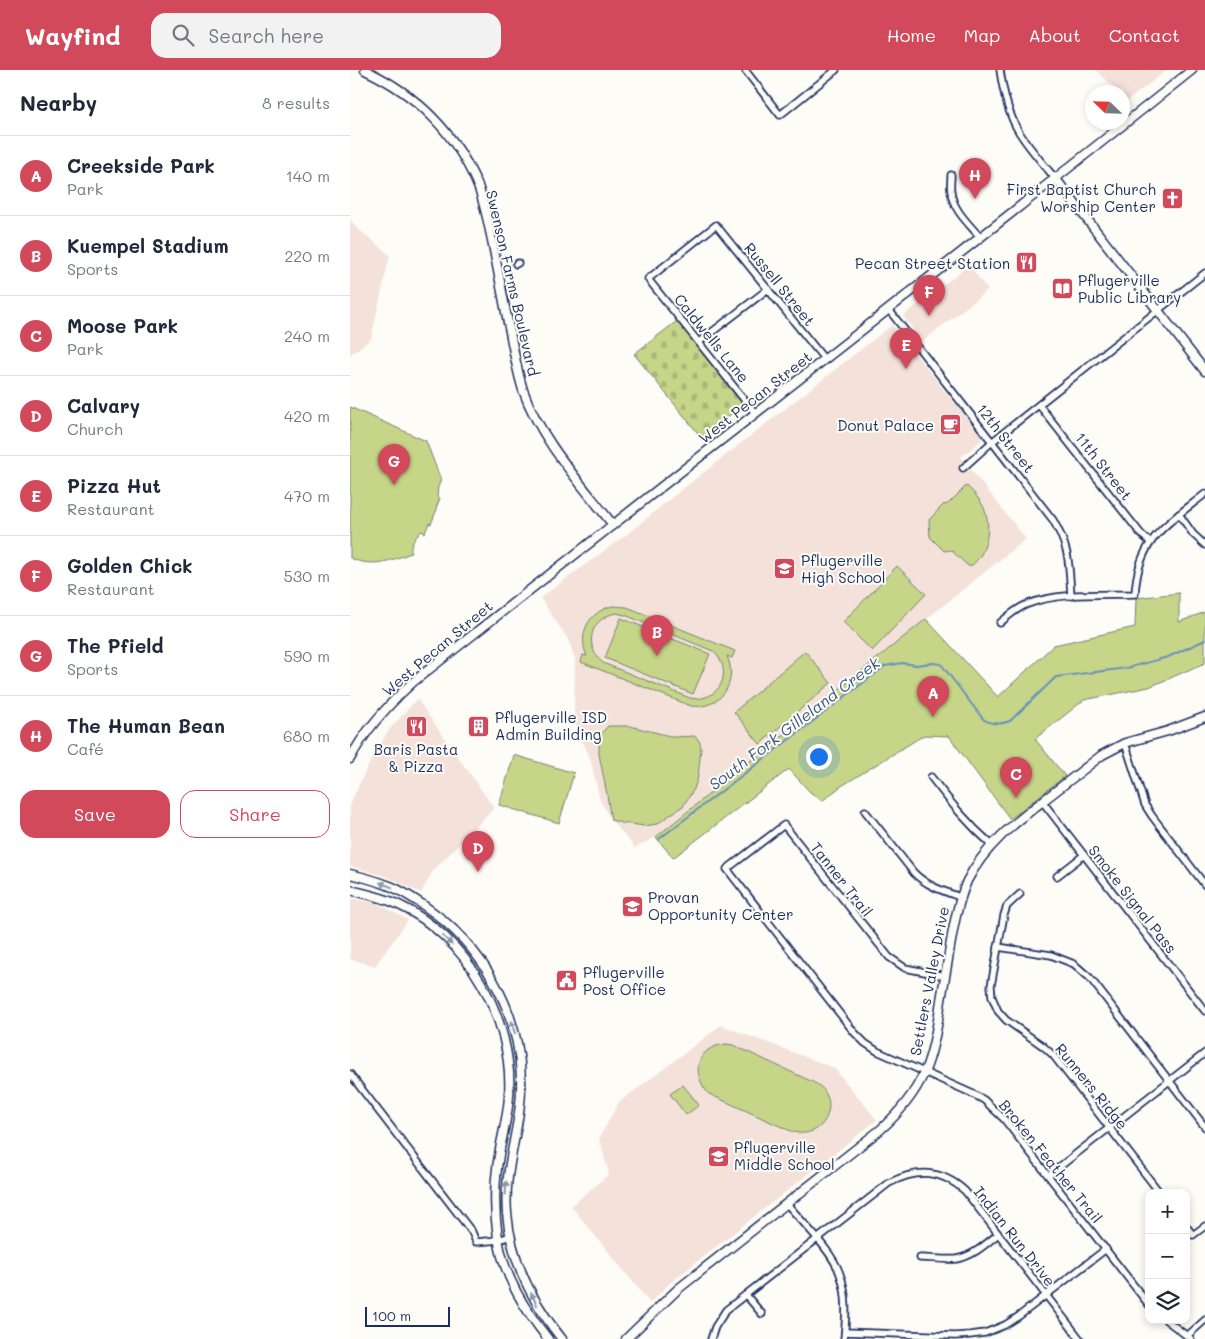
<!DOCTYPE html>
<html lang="en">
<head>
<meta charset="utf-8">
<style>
	:root { --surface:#fff; --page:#f2f2f3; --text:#1f2937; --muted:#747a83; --line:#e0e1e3; --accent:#d1495b }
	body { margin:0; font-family:Mali,sans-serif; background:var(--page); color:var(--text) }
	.controls { position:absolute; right:15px; bottom:15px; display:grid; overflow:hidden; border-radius:10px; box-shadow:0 2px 8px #0003 }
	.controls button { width:45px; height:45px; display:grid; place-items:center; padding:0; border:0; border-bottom:1px solid var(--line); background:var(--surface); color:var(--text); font:25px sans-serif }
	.compass { position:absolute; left:735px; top:15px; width:45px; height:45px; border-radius:50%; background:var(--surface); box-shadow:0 2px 8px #0003; rotate:293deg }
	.scale { position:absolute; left:15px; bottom:12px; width:85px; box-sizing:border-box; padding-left:5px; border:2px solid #1b2f5e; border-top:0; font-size:14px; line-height:18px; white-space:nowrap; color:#1b2f5e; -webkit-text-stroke:4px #fdfcf7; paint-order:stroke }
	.you { position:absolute; left:468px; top:686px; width:18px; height:18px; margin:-12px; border:4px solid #fff; border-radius:50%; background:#1a73e8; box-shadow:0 0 0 8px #1a73e833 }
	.badge { display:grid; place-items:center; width:32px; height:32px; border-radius:50%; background:var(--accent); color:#fff; font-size:16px; font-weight:700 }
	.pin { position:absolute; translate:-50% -41px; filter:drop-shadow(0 1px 2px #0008) }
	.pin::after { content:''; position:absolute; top:26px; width:18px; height:15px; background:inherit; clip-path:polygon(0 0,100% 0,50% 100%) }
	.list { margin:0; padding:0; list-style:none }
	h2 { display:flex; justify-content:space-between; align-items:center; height:65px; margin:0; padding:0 20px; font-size:21px }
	h2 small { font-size:16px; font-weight:400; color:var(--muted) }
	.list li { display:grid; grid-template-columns:32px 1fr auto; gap:15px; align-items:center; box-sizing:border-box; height:80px; padding:0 20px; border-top:1px solid var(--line) }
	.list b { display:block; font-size:19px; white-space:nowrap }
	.list p { margin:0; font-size:16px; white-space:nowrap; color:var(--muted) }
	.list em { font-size:16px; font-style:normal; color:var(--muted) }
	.actions { display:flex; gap:10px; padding:15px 20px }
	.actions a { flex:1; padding:11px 0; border:1px solid var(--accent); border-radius:15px; text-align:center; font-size:18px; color:var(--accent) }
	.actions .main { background:var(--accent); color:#fff }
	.icon { flex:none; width:28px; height:28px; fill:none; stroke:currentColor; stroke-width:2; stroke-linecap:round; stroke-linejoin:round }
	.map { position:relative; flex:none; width:855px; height:1269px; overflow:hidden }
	header { display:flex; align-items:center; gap:30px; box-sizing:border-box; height:70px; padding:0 25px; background:var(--accent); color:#fff }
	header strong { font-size:24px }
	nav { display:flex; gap:28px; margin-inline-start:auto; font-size:18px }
	.search { width:350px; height:45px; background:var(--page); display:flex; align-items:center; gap:12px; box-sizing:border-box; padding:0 18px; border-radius:15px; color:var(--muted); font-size:19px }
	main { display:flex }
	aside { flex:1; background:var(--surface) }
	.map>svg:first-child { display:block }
	.built { fill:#f4e2da }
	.cemetery { fill:url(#cemetery-stones); stroke:#718274 }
	.green { fill:#c7d589; stroke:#718274; fill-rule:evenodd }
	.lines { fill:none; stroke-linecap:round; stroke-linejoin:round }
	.stream { stroke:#6891bc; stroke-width:2 }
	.street-casing { stroke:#1b2f5e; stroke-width:9 }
	.secondary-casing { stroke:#1b2f5e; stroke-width:11 }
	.street { stroke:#fdfcf7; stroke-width:5.5 }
	.secondary { stroke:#fdfcf7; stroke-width:8 }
	.oneway { fill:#8c96aa }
	.labels { text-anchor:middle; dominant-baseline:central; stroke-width:4; stroke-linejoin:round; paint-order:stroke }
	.poi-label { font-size:15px; fill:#1b2f5e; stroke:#fdfcf7; text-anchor:start }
	.street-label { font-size:15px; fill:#1b2f5e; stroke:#fdfcf7 }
	.water-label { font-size:16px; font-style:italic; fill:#3b5885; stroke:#fdfcf7 }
</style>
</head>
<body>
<header>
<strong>Wayfind</strong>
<div class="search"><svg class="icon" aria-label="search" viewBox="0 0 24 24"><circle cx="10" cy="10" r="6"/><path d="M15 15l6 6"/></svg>Search here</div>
<nav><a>Home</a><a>Map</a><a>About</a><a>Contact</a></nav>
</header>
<main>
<aside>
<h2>Nearby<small>8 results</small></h2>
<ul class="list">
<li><span class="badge">A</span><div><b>Creekside Park</b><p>Park</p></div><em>140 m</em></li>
<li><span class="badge">B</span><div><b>Kuempel Stadium</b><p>Sports</p></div><em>220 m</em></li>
<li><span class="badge">C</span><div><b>Moose Park</b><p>Park</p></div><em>240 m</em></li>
<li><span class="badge">D</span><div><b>Calvary</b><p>Church</p></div><em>420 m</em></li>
<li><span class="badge">E</span><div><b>Pizza Hut</b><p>Restaurant</p></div><em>470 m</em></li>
<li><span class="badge">F</span><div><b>Golden Chick</b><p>Restaurant</p></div><em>530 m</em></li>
<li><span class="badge">G</span><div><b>The Pfield</b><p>Sports</p></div><em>590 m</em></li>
<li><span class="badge">H</span><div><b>The Human Bean</b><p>Café</p></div><em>680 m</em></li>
</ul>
<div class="actions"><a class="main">Save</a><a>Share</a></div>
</aside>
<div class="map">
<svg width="855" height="1269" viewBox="0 0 855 1269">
	<defs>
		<pattern id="cemetery-stones" width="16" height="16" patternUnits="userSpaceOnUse" patternTransform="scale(1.25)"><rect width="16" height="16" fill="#c7d589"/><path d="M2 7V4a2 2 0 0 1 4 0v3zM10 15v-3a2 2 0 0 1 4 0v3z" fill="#aab779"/></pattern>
	</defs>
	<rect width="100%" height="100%" fill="#fdfcf7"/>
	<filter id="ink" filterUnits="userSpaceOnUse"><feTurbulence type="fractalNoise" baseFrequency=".02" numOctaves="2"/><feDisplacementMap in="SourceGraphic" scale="10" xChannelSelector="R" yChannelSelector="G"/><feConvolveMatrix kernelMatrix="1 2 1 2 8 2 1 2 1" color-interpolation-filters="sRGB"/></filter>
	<g filter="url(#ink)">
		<g class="built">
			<polygon points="746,0 817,0 777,31 773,27 772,22 768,22"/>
			<polygon points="0,149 8,159 40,185 21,269 0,285"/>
			<polygon points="619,195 638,220 573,271 553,246"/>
			<polygon points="542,255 633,368 631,371 611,387 676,469 306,767 285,778 261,750 250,730 240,688 225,653 224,641 225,589 218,569 190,528 280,462 321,428"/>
			<polygon points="67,629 144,738 83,801 71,823 38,807 0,796 0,734 17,698 38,661"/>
			<polygon points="0,828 27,833 58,850 25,896 0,889"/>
			<polygon points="371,955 484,998 527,1050 320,1213 300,1233 221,1136 259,1104 249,1068 269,1032 315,998"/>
		</g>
		<polygon class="cemetery" points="327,251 393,335 351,367 284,284"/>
		<g class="green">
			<path d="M0,337L76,371L91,410L88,417L87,427L90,428L86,438L87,439L81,454L79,453L75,463L71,461C65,469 60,473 61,483C40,491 22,498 0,488Z"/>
			<path d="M617,416C624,423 630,429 634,438C642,457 637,484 621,496H618L601,480L594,481L580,467L579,450L593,435L598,434L615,417Z"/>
			<polygon points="547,496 576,524 522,581 493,552"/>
			<polygon points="829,523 829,552 855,542 855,593 799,617 734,630 686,668 685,669 715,706 660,749 599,666 574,665 490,717 472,731 460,722 439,699 323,788 306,767 576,549 648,627 704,575 785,557 786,528"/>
			<path d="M263,536L277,537L385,581L382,588L377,586C389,613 370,640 341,636L231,592L233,585L237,586C227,564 239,541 263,536ZM266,543L275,545L363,581C385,601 370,633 340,628L253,593C233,576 240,548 266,543Z"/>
			<polygon points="271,548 360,584 343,624 255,588"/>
			<polygon points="455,581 481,613 410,674 384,642"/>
			<polygon points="258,656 280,656 324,667 344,666 348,669 350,673 351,678 348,707 344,719 333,736 307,754 295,756 272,753 261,750 257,725 249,684 249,666"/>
			<polygon points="164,685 224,703 209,753 149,735"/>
			<path d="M376,974L383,975L465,1013C470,1016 474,1019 476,1024C484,1038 475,1059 459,1062C454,1064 449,1063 443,1062L359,1024C340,1003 346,977 376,974Z"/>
			<polygon points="333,1015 349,1035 336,1045 320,1024"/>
		</g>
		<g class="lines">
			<path class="stream" d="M309,769L535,596L552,593L566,595L583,593L591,594L633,649C642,655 650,655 660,651L706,607L777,598L818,587L855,570"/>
			<defs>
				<g id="street">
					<polyline points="395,0 430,45 486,0"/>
					<path d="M650,0C653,21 658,44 669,62C679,78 693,94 705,108"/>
					<path d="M601,105C601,111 600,116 601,121C602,139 619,154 630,167"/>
					<polyline points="166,194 168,193"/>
					<path d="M539,240L703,450C720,479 719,494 721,526"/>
					<polyline points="349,272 418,219"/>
					<polyline points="689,335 791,464 800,472"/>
					<polyline points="405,343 298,209 366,155 475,290"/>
					<polyline points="613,398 643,371 855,203"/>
					<polyline points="829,444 843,464 855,475"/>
					<path d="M650,553C658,546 667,538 678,534C708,522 752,525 785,524C788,469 816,455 855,424"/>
					<polyline points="775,673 795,735 802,746 855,815"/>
					<path d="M581,707C601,733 617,753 642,775"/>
					<polyline points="692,731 855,941"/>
					<path d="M515,741L564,803C577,816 593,821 610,827"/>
					<polyline points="707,806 734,785"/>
					<polyline points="670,824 657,836 654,845 641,916 642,927 648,941 656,950 693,976 703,985 810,1123"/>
					<polyline points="648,877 701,885 724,894 740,908 855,1057"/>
					<polyline points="595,906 555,898 539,887 434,755 377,799 504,962 515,973 527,981 621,1023 634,1030 654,1049 799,1235"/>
					<polyline points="0,1004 122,1162 126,1172 149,1170 160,1166"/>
					<polyline points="699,1105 855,983"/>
					<path d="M437,1134C453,1153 483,1182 490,1204C498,1225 496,1247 494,1269"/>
					<polyline points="836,1156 843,1165 855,1156"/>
					<path d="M570,1188C582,1188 595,1190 607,1189C623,1186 636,1174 648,1164"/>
					<polyline points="396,1225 412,1244"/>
					<polyline points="816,1250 841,1269"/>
					<polyline points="495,1262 605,1266 620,1265 635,1263 655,1255 669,1246 756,1179"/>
					<polyline points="837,1266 855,1250"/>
					<path d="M361,1269L365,1257L376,1240L539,1113C567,1099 591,1099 615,1121L730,1269"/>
				</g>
				<g id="secondary">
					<path d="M15,0C68,25 105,62 128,116C135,135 139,156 143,175C148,201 153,227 158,253C163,275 166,298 173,320C191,371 230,412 263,455"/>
					<polyline points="705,108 855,301"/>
					<path d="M0,689C15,660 39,634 63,612C322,407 584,206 842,0"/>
					<path d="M0,804C13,807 27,811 40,816C53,821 64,829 76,837C132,876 169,939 171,1008C173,1054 153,1096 157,1143C161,1191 182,1232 212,1269"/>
					<path d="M0,820C16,824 32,827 47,834C118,867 164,949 159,1026C158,1046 152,1066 149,1085C144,1113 144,1141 148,1168C154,1207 175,1240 198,1269"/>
					<path d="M276,1269L328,1219L530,1060C548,1044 564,1025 574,1003C583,982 587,959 590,937C593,917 597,897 600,877C604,854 608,832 617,811C635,775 667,751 698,727C716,713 734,699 752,685L775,673L818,661L855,647"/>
				</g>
			</defs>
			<use href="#street" class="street-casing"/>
			<use href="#secondary" class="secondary-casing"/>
			<use href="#street" class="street"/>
			<use href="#secondary" class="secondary"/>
		</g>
		<defs><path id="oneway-solid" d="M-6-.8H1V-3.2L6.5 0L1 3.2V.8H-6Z" transform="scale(1.25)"/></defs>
		<g class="oneway">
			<use href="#oneway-solid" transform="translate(36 815) rotate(-159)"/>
			<use href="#oneway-solid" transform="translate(97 870) rotate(44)"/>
			<use href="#oneway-solid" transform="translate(163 957) rotate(-107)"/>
			<use href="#oneway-solid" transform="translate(156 1118) rotate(-87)"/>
			<use href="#oneway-solid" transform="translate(184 1229) rotate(-117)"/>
		</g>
	</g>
	<defs>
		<symbol id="church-square" viewBox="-11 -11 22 22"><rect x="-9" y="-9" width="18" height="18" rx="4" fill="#d1495b" stroke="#fdfcf7"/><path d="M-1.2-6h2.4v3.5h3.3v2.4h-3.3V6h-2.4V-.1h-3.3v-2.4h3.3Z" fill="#fff"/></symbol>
		<symbol id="restaurant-square" viewBox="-11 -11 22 22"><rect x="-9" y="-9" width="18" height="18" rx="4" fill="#d1495b" stroke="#fdfcf7"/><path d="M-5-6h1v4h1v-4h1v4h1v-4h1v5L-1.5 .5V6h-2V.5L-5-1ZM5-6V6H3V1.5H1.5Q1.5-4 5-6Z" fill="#fff"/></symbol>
		<symbol id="library-square" viewBox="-11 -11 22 22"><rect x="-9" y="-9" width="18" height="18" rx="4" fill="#d1495b" stroke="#fdfcf7"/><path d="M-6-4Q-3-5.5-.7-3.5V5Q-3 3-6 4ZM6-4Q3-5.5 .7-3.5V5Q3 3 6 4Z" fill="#fff"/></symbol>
		<symbol id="cafe-square" viewBox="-11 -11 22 22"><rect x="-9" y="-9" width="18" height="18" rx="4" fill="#d1495b" stroke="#fdfcf7"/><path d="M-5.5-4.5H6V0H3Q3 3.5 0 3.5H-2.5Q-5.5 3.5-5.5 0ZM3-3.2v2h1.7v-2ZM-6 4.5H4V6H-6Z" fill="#fff"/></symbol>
		<symbol id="school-square" viewBox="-11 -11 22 22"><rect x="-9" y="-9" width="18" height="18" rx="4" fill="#d1495b" stroke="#fdfcf7"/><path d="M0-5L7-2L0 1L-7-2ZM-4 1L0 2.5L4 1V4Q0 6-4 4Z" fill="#fff"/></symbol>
		<symbol id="building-square" viewBox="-11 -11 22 22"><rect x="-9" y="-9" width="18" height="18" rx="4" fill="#d1495b" stroke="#fdfcf7"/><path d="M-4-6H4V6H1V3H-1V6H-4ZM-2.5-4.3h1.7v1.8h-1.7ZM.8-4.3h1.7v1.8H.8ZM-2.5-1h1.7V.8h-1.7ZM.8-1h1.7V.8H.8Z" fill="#fff"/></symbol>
		<symbol id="civic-square" viewBox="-11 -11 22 22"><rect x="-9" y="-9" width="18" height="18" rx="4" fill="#d1495b" stroke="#fdfcf7"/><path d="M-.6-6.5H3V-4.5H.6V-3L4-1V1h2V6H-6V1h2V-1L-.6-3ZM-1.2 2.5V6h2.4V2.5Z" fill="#fff"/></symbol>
	</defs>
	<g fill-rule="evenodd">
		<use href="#church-square" x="810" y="116" width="25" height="25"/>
		<use href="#restaurant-square" x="664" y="180" width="25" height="25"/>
		<use href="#library-square" x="700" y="206" width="25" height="25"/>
		<use href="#cafe-square" x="588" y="342" width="25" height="25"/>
		<use href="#school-square" x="422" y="486" width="25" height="25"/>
		<use href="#restaurant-square" x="54" y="644" width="25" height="25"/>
		<use href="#building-square" x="116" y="644" width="25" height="25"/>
		<use href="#school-square" x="270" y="824" width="25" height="25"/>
		<use href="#civic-square" x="204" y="898" width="25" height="25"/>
		<use href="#school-square" x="356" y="1074" width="25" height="25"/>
	</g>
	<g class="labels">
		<g class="poi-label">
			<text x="806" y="119" text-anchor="end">First Baptist Church<tspan x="806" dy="17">Worship Center</tspan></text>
			<text x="660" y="193" text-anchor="end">Pecan Street Station</text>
			<text x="728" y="210">Pflugerville<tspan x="728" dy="17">Public Library</tspan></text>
			<text x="584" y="355" text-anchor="end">Donut Palace</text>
			<text x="451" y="490">Pflugerville<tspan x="451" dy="17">High School</tspan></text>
			<text x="145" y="647">Pflugerville ISD<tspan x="145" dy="17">Admin Building</tspan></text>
			<text x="66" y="679" text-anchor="middle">Baris Pasta<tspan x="66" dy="17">&amp; Pizza</tspan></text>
			<text x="298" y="827">Provan<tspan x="298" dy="17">Opportunity Center</tspan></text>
			<text x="233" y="902">Pflugerville<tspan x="233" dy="17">Post Office</tspan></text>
			<text x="384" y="1077">Pflugerville<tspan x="384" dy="17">Middle School</tspan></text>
		</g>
		<g class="street-label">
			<text transform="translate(163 213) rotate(77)">Swenson Farms Boulevard</text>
			<text transform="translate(430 214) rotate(51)">Russell Street</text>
			<text transform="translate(362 268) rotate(51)">Caldwells Lane</text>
			<text transform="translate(405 327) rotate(-38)">West Pecan Street</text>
			<text transform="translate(656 368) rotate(52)">12th Street</text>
			<text transform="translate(754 396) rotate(52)">11th Street</text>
			<text transform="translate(87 578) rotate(-40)">West Pecan Street</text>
			<text transform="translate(492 809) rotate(52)">Tanner Trail</text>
			<text transform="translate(783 829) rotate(52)">Smoke Signal Pass</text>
			<text transform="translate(579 911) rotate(-79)">Settlers Valley Drive</text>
			<text transform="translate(742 1016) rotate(51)">Runners Ridge</text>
			<text transform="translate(701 1091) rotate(51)">Broken Feather Trail</text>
			<text transform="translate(665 1166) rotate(52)">Indian Run Drive</text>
		</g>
		<g class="water-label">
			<text transform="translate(444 653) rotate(-37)">South Fork Gilleland Creek</text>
		</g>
	</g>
</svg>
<div class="controls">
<button>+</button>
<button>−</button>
<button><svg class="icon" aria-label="layers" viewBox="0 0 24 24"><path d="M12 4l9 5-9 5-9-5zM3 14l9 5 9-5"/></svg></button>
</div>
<svg class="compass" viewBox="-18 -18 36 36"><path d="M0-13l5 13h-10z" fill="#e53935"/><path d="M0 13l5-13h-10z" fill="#747a83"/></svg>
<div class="scale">100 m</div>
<div class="you"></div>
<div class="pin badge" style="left:583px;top:647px">A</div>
<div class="pin badge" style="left:307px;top:586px">B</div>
<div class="pin badge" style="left:666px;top:728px">C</div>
<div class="pin badge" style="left:128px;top:802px">D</div>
<div class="pin badge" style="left:556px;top:299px">E</div>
<div class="pin badge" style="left:579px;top:246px">F</div>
<div class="pin badge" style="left:44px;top:415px">G</div>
<div class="pin badge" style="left:625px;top:129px">H</div>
</div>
</main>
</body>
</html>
